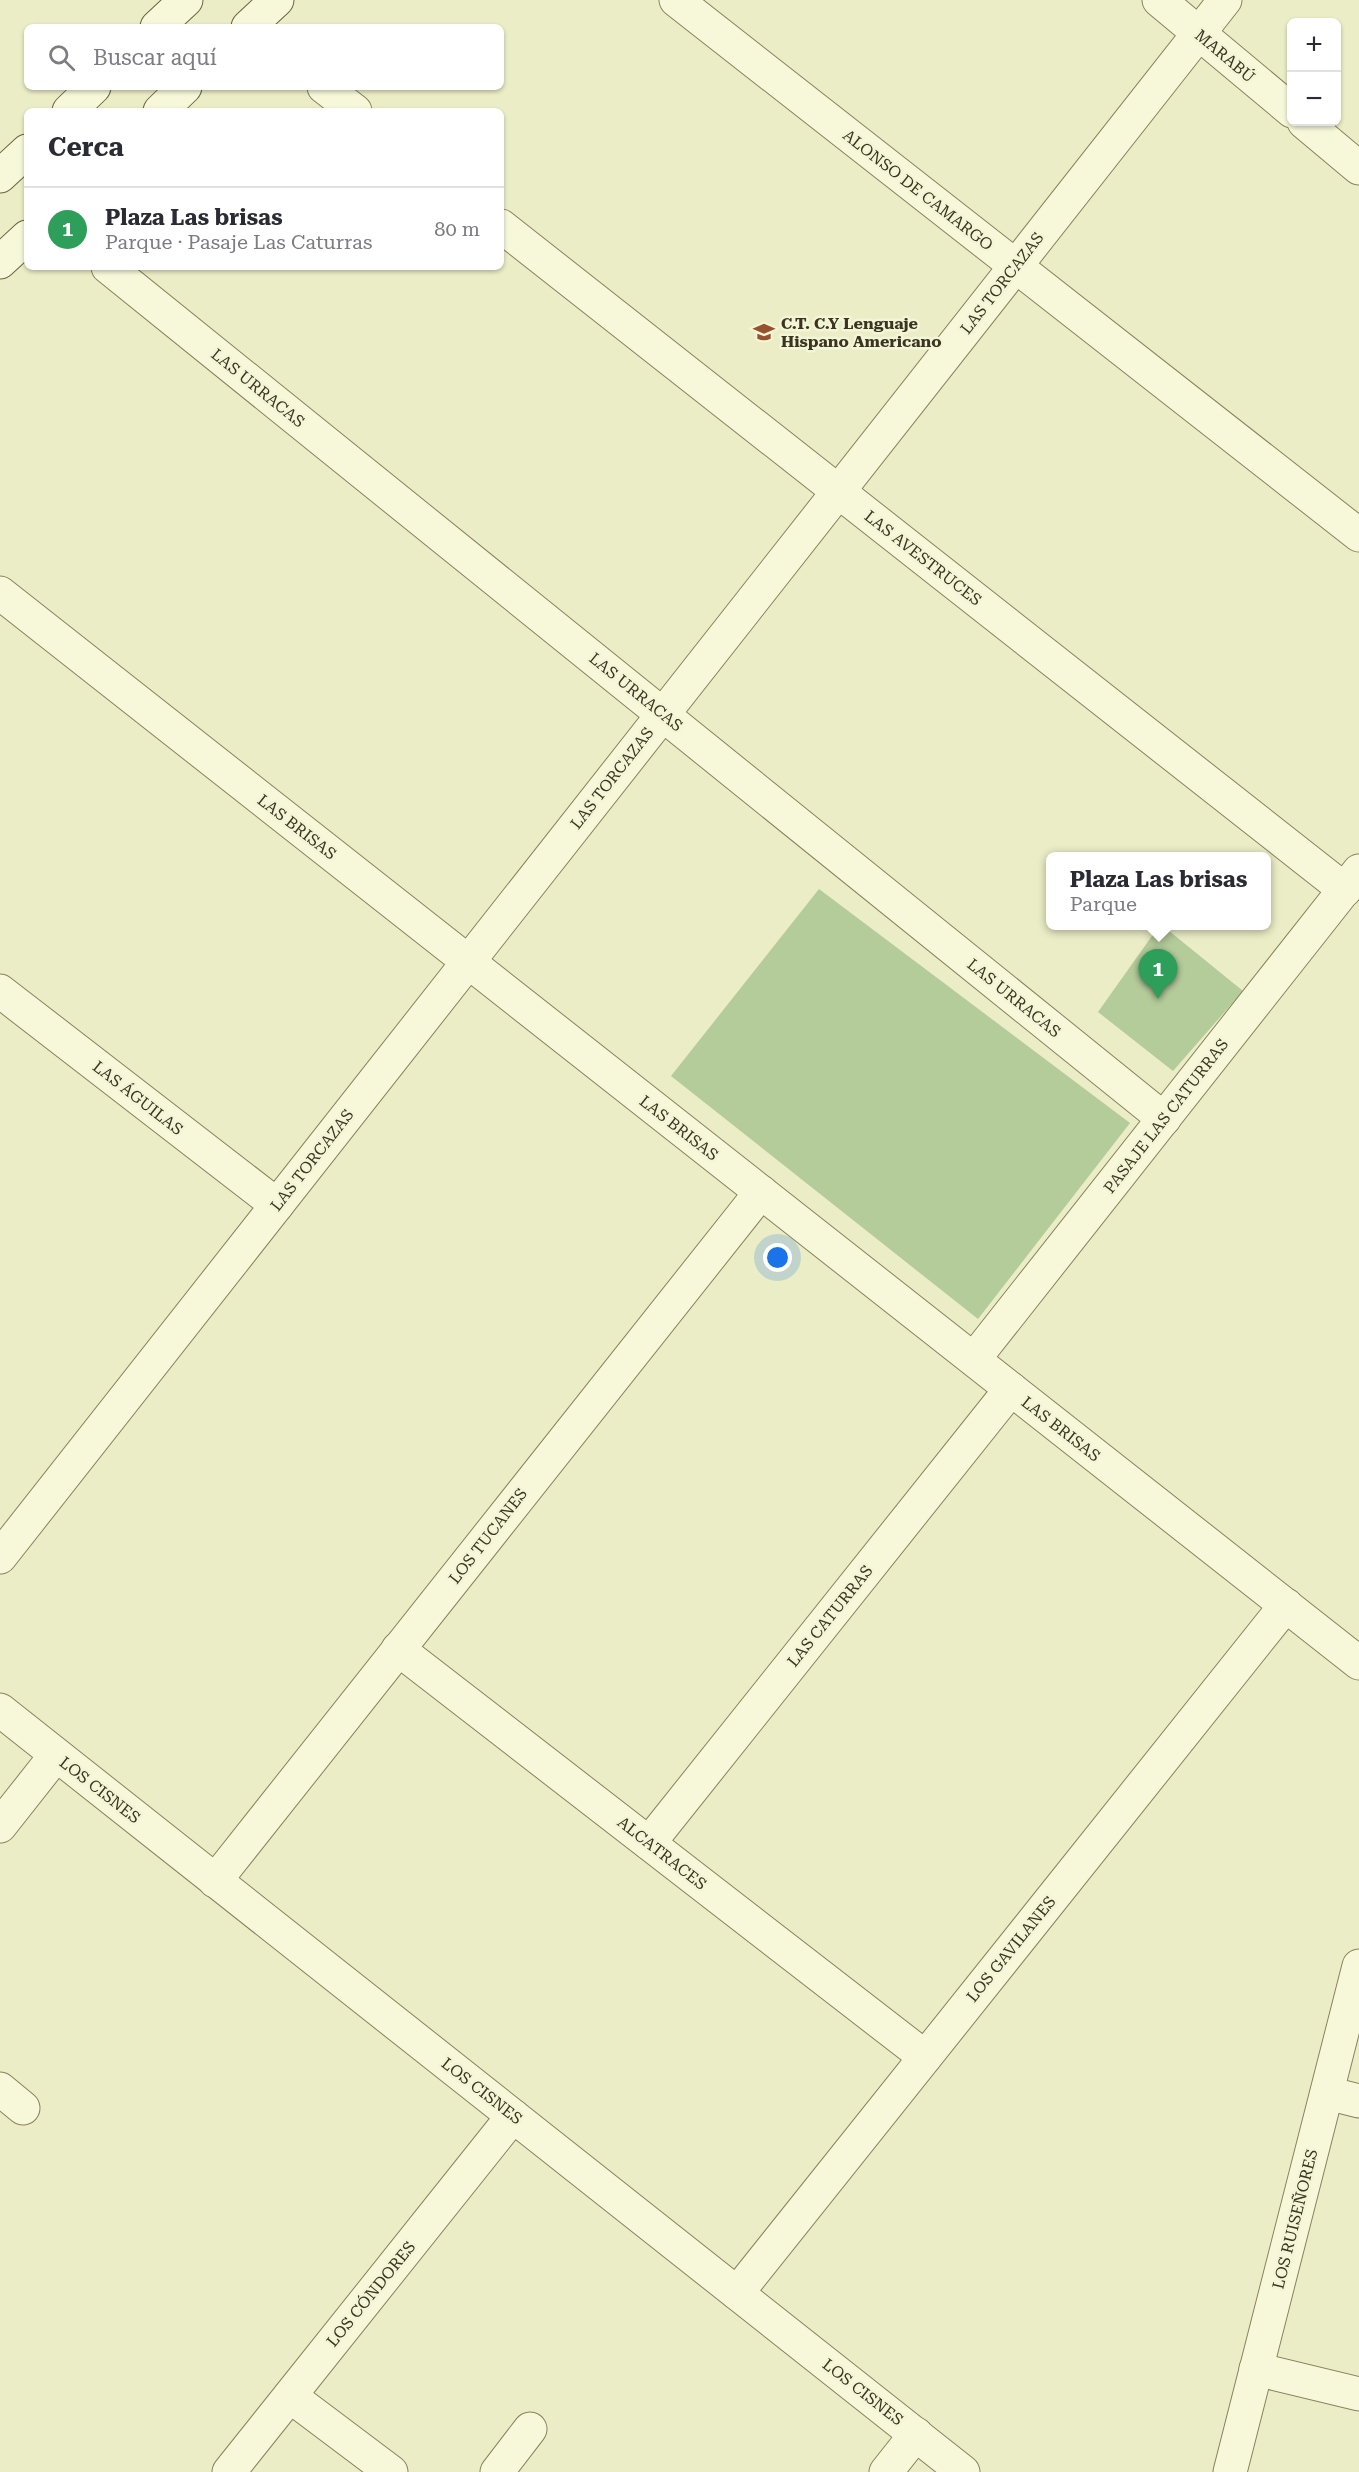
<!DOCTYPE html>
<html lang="es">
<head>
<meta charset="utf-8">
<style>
	:root { --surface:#fff; --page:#f2f2f3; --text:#2b2b33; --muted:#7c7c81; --line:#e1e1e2; --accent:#1a73e8 }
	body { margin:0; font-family:"Roboto Serif",serif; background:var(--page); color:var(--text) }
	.controls { position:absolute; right:18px; top:18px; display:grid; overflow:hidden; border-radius:9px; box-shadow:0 2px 4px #0004 }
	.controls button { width:54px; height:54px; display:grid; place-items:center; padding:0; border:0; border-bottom:2px solid var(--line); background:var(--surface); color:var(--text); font:30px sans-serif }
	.you { position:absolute; left:778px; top:1258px; width:21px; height:21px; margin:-15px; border:4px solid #fff; border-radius:50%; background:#1a73e8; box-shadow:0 0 0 9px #1a73e833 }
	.badge { display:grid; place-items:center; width:39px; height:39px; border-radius:50%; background:var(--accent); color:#fff; font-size:20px; font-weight:700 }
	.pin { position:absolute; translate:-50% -50px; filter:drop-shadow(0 2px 3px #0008) }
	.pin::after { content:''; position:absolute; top:32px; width:21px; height:18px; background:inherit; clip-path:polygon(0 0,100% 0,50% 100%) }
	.popup { position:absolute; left:1046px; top:852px; width:225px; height:78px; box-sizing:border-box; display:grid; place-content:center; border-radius:9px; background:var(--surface); filter:drop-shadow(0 2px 4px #0005); font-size:20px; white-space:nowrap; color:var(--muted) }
	.popup b { font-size:22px; color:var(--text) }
	.popup::after { content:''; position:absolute; left:50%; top:100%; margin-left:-12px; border:12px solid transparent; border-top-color:var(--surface) }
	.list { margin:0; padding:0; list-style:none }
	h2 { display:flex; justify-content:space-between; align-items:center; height:78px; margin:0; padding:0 24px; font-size:26px }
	h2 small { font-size:20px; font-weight:400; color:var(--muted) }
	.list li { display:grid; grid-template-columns:39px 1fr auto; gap:18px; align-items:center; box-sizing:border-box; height:84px; padding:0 24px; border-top:2px solid var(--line) }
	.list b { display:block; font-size:22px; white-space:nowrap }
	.list p { margin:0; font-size:20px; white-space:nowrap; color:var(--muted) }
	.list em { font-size:20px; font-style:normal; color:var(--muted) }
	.icon { flex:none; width:33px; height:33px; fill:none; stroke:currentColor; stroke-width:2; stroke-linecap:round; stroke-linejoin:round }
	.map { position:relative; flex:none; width:1359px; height:2472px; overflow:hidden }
	.search { position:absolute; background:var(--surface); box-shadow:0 2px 4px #0004; left:24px; top:24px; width:480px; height:66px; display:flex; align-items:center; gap:15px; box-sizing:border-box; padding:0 21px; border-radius:9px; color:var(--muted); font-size:22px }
	.panel { position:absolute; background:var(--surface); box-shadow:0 2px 4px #0004; left:24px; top:108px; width:480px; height:162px; border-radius:9px }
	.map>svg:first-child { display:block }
	.green { fill:#b4cb9a }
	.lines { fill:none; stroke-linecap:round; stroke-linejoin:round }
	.minor-casing { stroke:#88835c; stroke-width:35 }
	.secondary-casing { stroke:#6a643f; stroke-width:35 }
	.minor { stroke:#f6f8d9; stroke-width:33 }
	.secondary { stroke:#f6f8d9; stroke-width:33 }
	.labels { text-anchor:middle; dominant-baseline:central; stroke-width:5; stroke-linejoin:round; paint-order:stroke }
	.street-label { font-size:16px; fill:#393520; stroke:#f3f5d6 }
	.poi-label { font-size:16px; font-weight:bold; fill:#393520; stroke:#f3f5d6; text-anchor:start }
</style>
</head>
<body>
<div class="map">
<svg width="1359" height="2472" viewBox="0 0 1359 2472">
	<rect width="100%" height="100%" fill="#ebedc6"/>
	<g class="green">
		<polygon points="819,889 1130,1123 978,1319 671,1076"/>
		<polygon points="1159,926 1163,926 1243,991 1173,1071 1098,1012"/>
	</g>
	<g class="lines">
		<defs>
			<g id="minor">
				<polyline points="676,0 1359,535"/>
				<polyline points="1159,0 1292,111"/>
				<polyline points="324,87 355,111"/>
				<polyline points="1304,122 1359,168"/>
				<polyline points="501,226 1345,890"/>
				<polyline points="108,267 1164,1119"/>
				<polyline points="0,593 1359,1663"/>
				<polyline points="0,991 277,1205"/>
				<polyline points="974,1359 1359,871"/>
				<polyline points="0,1557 1225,0"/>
				<polyline points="398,1649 925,2057"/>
				<polyline points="0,1710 963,2472"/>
				<polyline points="0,1826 56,1755"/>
				<polyline points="649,1843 1011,1389"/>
				<polyline points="215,1881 761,1192"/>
				<polyline points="0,2089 23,2108"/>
				<polyline points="1327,2093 1359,2101"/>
				<polyline points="737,2293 1286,1605"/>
				<polyline points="1256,2369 1359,2394"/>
				<polyline points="290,2396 391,2472"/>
				<polyline points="229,2472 513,2116"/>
				<polyline points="497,2472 530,2429"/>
				<polyline points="886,2472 916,2434"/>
				<polyline points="1230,2472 1359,1966"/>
			</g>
			<g id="secondary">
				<polyline points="157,27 186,0"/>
				<polyline points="248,27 277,0"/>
				<polyline points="69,111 94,87"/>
				<polyline points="160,111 185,87"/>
				<polyline points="0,176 27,151"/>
				<polyline points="0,262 27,237"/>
			</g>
		</defs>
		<use href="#minor" class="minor-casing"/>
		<use href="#secondary" class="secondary-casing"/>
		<use href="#minor" class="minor"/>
		<use href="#secondary" class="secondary"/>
	</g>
	<defs>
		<symbol id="school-bare" viewBox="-9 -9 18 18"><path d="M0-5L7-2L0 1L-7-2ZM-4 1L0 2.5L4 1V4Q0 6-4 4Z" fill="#95522e" stroke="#f3f5d6" stroke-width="2.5" paint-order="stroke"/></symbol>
	</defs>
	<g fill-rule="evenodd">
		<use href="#school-bare" x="749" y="317" width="30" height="30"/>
	</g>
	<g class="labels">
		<g class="street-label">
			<text transform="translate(1225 56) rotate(40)">MARABÚ</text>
			<text transform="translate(918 190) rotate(38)">ALONSO DE CAMARGO</text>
			<text transform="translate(1002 283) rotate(-52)">LAS TORCAZAS</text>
			<text transform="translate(258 388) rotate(39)">LAS URRACAS</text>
			<text transform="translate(923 558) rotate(38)">LAS AVESTRUCES</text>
			<text transform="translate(636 692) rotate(39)">LAS URRACAS</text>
			<text transform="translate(612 778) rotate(-52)">LAS TORCAZAS</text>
			<text transform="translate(297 827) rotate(38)">LAS BRISAS</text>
			<text transform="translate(1014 998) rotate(39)">LAS URRACAS</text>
			<text transform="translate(138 1098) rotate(38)">LAS ÁGUILAS</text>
			<text transform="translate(1166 1116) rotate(-52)">PASAJE LAS CATURRAS</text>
			<text transform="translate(679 1128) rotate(38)">LAS BRISAS</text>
			<text transform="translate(312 1160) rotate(-52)">LAS TORCAZAS</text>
			<text transform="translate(1061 1429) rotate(38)">LAS BRISAS</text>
			<text transform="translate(488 1536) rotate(-52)">LOS TUCANES</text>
			<text transform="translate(830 1616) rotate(-51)">LAS CATURRAS</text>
			<text transform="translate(100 1790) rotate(38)">LOS CISNES</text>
			<text transform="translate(662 1853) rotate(38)">ALCATRACES</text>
			<text transform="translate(1011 1949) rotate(-51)">LOS GAVILANES</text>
			<text transform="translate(482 2091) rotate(38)">LOS CISNES</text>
			<text transform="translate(1295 2219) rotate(-76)">LOS RUISEÑORES</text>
			<text transform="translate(371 2294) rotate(-51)">LOS CÓNDORES</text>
			<text transform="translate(863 2392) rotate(38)">LOS CISNES</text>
		</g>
		<g class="poi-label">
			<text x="781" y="323">C.T. C.Y Lenguaje<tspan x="781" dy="18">Hispano Americano</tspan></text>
		</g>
	</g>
</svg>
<div class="controls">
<button>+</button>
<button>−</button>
</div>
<div class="you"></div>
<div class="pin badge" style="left:1158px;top:999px;background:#2e9e5b">1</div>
<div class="popup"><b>Plaza Las brisas</b>Parque</div>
<div class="search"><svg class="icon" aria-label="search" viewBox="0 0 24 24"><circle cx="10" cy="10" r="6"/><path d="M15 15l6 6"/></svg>Buscar aquí</div>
<section class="panel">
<h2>Cerca<small></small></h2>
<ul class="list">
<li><span class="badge" style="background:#2e9e5b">1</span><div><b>Plaza Las brisas</b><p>Parque · Pasaje Las Caturras</p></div><em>80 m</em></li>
</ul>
</section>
</div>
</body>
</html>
